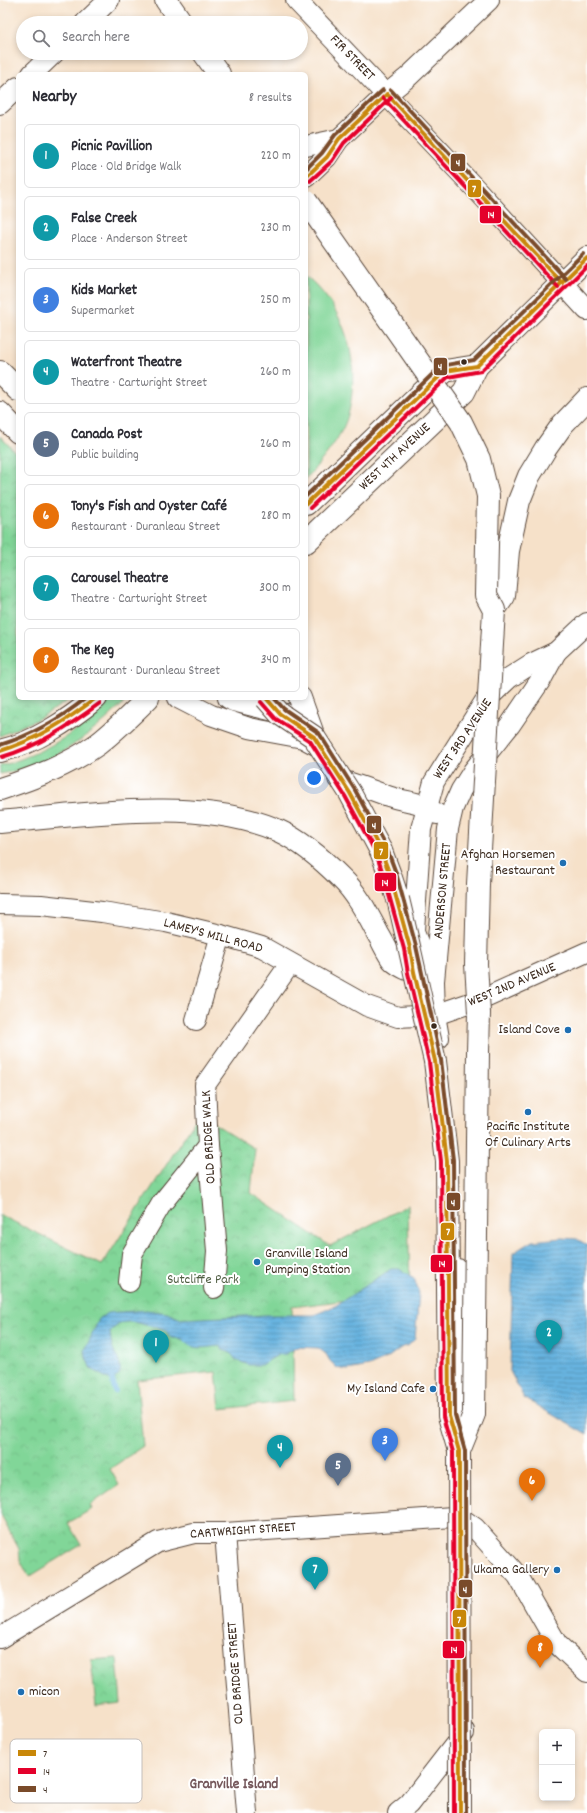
<!DOCTYPE html>
<html lang="en">
<head>
<meta charset="utf-8">
<style>
	:root { --surface:#fff; --page:#f2f2f3; --text:#2b2b33; --muted:#7c7c81; --line:#e1e1e2; --accent:#7c3aed }
	body { margin:0; font-family:Dekko,sans-serif; background:var(--page); color:var(--text) }
	.controls { position:absolute; right:12px; bottom:12px; display:grid; overflow:hidden; border-radius:6px; box-shadow:0 2px 6px #0003 }
	.controls button { width:36px; height:36px; display:grid; place-items:center; padding:0; border:0; border-bottom:1px solid var(--line); background:var(--surface); color:var(--text); font:20px sans-serif }
	.you { position:absolute; left:314px; top:778px; width:14px; height:14px; margin:-10px; border:3px solid #fff; border-radius:50%; background:#1a73e8; box-shadow:0 0 0 6px #1a73e833 }
	.badge { display:grid; place-items:center; width:26px; height:26px; border-radius:50%; background:var(--accent); color:#fff; font-size:13px; font-weight:700 }
	.pin { position:absolute; translate:-50% -33px; filter:drop-shadow(0 1px 2px #0008) }
	.pin::after { content:''; position:absolute; top:21px; width:14px; height:12px; background:inherit; clip-path:polygon(0 0,100% 0,50% 100%) }
	.list { margin:0; padding:0; list-style:none }
	h2 { display:flex; justify-content:space-between; align-items:center; height:52px; margin:0; padding:0 16px; font-size:17px }
	h2 small { font-size:13px; font-weight:400; color:var(--muted) }
	.list li { display:grid; grid-template-columns:26px 1fr auto; gap:12px; align-items:center; box-sizing:border-box; height:64px; margin:0 8px 8px; padding:0 8px; border:1px solid var(--line); border-radius:6px }
	.list b { display:block; font-size:15px; white-space:nowrap }
	.list p { margin:0; font-size:13px; white-space:nowrap; color:var(--muted) }
	.list em { font-size:13px; font-style:normal; color:var(--muted) }
	.icon { flex:none; width:22px; height:22px; fill:none; stroke:currentColor; stroke-width:2; stroke-linecap:round; stroke-linejoin:round }
	.map { position:relative; flex:none; width:587px; height:1813px; overflow:hidden }
	.search { position:absolute; background:var(--surface); box-shadow:0 2px 6px #0003; left:16px; top:16px; width:292px; height:44px; display:flex; align-items:center; gap:10px; box-sizing:border-box; padding:0 14px; border-radius:22px; color:var(--muted); font-size:15px }
	.panel { position:absolute; background:var(--surface); box-shadow:0 2px 6px #0003; left:16px; top:72px; width:292px; height:628px; border-radius:6px }
	.map>svg:first-child { display:block }
	.grass { fill:#81d698; stroke:#5e805b }
	.park { fill:url(#park-crowns); stroke:#5e805b }
	.water { fill:url(#water-rules); stroke:#516f7f }
	.lines { fill:none; stroke-linecap:round; stroke-linejoin:round }
	.stream { stroke:#67b4e0; stroke-width:5.5 }
	.minor-casing { stroke:#574538; stroke-width:22 }
	.major-casing { stroke:#574538; stroke-width:24 }
	.highway-casing { stroke:#574538; stroke-width:24 }
	.minor { stroke:#fff; stroke-width:20 }
	.major { stroke:#fff; stroke-width:22 }
	.highway { stroke:#fff; stroke-width:22 }
	.highway-bridge-casing { stroke:#574538; stroke-width:24; stroke-linecap:butt }
	.highway-bridge { stroke:#fff; stroke-width:22 }
	.bus-1-casing { stroke:#fff; stroke-width:7 }
	.bus-2-casing { stroke:#fff; stroke-width:7 }
	.bus-3-casing { stroke:#fff; stroke-width:7 }
	.bus-1 { stroke:#c88708; stroke-width:4 }
	.bus-2 { stroke:#e4002b; stroke-width:4 }
	.bus-3 { stroke:#7a4b2a; stroke-width:4 }
	.bus-dot { fill:#3b2a1e; stroke:#fff; stroke-width:1.5 }
	.poi-dot { fill:#1f6fb2; stroke:#fff; stroke-width:1.5 }
	.labels { text-anchor:middle; dominant-baseline:central; stroke-width:4; stroke-linejoin:round; paint-order:stroke }
	.street-label { font-size:14px; fill:#3b2a1e; stroke:#fff }
	.poi-label { font-size:14px; fill:#3b2a1e; stroke:#fff; text-anchor:end }
	.park-label { font-size:14px; fill:#505e43; stroke:#fff }
	.neighbourhood-label { font-size:15px; font-weight:bold; fill:#75585c; stroke:#fff }
	.key { fill:#fff; stroke:#c4bfbc; stroke-width:1 }
	.key-label { font-size:11px; fill:#3b2a1e }
	.line-badge { stroke:#fff; stroke-width:1.5 }
	.badge-label { font-size:11px; text-anchor:middle; font-weight:bold; fill:#fff }
</style>
</head>
<body>
<div class="map">
<svg width="587" height="1813" viewBox="0 0 587 1813">
	<defs>
		<pattern id="park-crowns" width="20" height="18" patternUnits="userSpaceOnUse"><rect width="20" height="18" fill="#81d698"/><path d="M2 6a3 3 0 1 1 6 0M12 15a3 3 0 1 1 6 0" fill="none" stroke="#70b883"/></pattern>
		<pattern id="water-rules" width="6" height="5" patternUnits="userSpaceOnUse"><rect width="6" height="5" fill="#67b4e0"/><path d="M0 2.5h6" fill="none" stroke="#5693b5"/></pattern>
	</defs>
	<rect width="100%" height="100%" fill="#fff"/>
	<filter id="ink" filterUnits="userSpaceOnUse"><feTurbulence type="fractalNoise" baseFrequency=".025" numOctaves="2"/><feDisplacementMap in="SourceGraphic" scale="8" xChannelSelector="R" yChannelSelector="G"/><feConvolveMatrix kernelMatrix="1 2 1 2 8 2 1 2 1" color-interpolation-filters="sRGB"/></filter>
	<filter id="wash" filterUnits="userSpaceOnUse"><feTurbulence type="fractalNoise" baseFrequency=".012" numOctaves="4" result="noise"/><feDisplacementMap in="SourceGraphic" scale="16" xChannelSelector="R" yChannelSelector="G"/><feGaussianBlur stdDeviation="0.9" result="paint"/><feColorMatrix in="noise" values="0 0 0 0 0 0 0 0 0 0 0 0 0 0 0 0 0 1.4 0 .05"/><feComposite in="paint" operator="in"/></filter>
	<g filter="url(#wash)">
		<rect width="100%" height="100%" fill="#f6e1c9"/>
		<g class="grass">
			<path d="M306,276C340,304 357,348 352,392C351,405 348,419 342,430C333,448 319,463 306,479Z"/>
			<path d="M113,698H129C90,736 56,764 0,774V766C29,758 59,743 83,725C93,717 103,707 113,698Z"/>
		</g>
		<g class="park">
			<polygon points="0,436 18,455 18,698 72,698 38,719 0,736"/>
			<polygon points="199,1114 255,1149 251,1193 330,1246 408,1205 410,1292 292,1307 294,1401 220,1409 216,1372 137,1380 143,1446 110,1469 119,1485 90,1505 92,1509 68,1523 81,1545 29,1577 20,1560 19,1549 0,1514 0,1215 102,1265"/>
			<polygon points="117,1658 121,1703 96,1706 91,1660"/>
		</g>
		<g class="water">
			<polygon points="561,1238 577,1239 587,1245 587,1435 524,1398 510,1371 513,1253 532,1241"/>
			<path d="M391,1269H399L414,1278L419,1293L415,1339L409,1345L402,1347L387,1358L369,1366L348,1370L337,1368L330,1361L326,1354L318,1348L297,1347L286,1354L278,1355L261,1365H249L236,1360L229,1351L222,1349L220,1346C204,1347 193,1352 182,1339L171,1338L166,1331L161,1328C142,1327 125,1312 110,1333C111,1338 111,1345 113,1349C118,1359 128,1377 110,1380L91,1369L86,1358L85,1350L99,1319L107,1313L147,1310L167,1313L181,1319L266,1315H314L335,1306Z"/>
		</g>
		<g class="lines">
			<polyline class="stream" points="112,1379 115,1391"/>
		</g>
	</g>
	<g filter="url(#ink)">
		<g class="lines">
			<defs>
				<g id="minor">
					<polyline points="296,0 475,188 587,310"/>
					<polyline points="85,23 109,0"/>
					<polyline points="32,74 54,53"/>
					<polyline points="0,104 18,87"/>
					<polyline points="306,146 339,139"/>
					<polyline points="306,177 327,157 339,139 387,94 408,77 489,0"/>
					<polyline points="178,698 211,715 249,728 303,738 316,745"/>
					<polyline points="228,698 233,701 286,714"/>
					<path d="M338,779C355,784 372,790 388,796C408,803 420,800 437,814"/>
					<polyline points="0,904 41,905 102,912 166,922 221,935 262,947 367,1006 398,1017 435,1015 485,998 587,952"/>
					<polyline points="410,922 432,978"/>
					<polyline points="414,930 421,829 434,782 485,701 509,678 531,664 556,652 587,623"/>
					<polyline points="196,1020 221,935"/>
					<polyline points="439,1038 435,1015 434,981 448,829 453,808 461,790 473,771 510,725 542,678 556,652"/>
					<polyline points="458,1269 464,1417"/>
					<polyline points="129,1282 132,1254 162,1203 208,1146"/>
					<polyline points="214,1288 217,1251 208,1146 205,1085 290,964"/>
					<polyline points="225,1533 247,1813"/>
					<polyline points="0,1638 158,1542 194,1533 225,1533 453,1517 465,1521 475,1528 518,1576 557,1644 587,1672"/>
					<polyline points="398,1813 409,1804 464,1733 464,1731"/>
				</g>
				<g id="major">
					<polyline points="306,504 445,371 477,366"/>
					<polyline points="306,542 464,392 477,366 587,258"/>
					<path d="M0,751C37,742 67,721 96,698"/>
					<path d="M0,789C34,778 69,765 98,744C116,730 132,714 148,698"/>
				</g>
				<g id="highway">
					<polyline points="166,0 182,23"/>
					<polyline points="204,53 219,74"/>
					<polyline points="0,372 18,390"/>
					<polyline points="0,413 18,432"/>
					<polyline points="494,610 504,596 508,551 519,501 529,476 546,448 563,424 587,399"/>
					<polyline points="300,698 314,737"/>
					<path d="M0,822C84,815 200,796 279,831C303,842 323,860 341,878C357,893 368,915 378,934C383,942 387,952 393,960C397,965 407,969 414,972"/>
					<polyline points="381,851 390,875 398,899"/>
					<polyline points="478,1052 479,1013"/>
					<polyline points="435,1061 447,1161 449,1416 459,1451"/>
					<polyline points="460,1788 460,1813"/>
				</g>
			</defs>
			<use href="#minor" class="minor-casing"/>
			<use href="#major" class="major-casing"/>
			<use href="#highway" class="highway-casing"/>
			<use href="#minor" class="minor"/>
			<use href="#major" class="major"/>
			<use href="#highway" class="highway"/>
			<defs>
				<g id="highway-bridge">
					<polyline points="306,201 461,422 479,459 488,496 486,595 494,610 478,884 476,964 479,1013"/>
					<polyline points="266,698 280,714 314,737 350,793 381,851"/>
					<path d="M398,899C411,952 422,1007 435,1061"/>
					<polyline points="460,1788 459,1451 474,1414 478,1052"/>
				</g>
			</defs>
			<use href="#highway-bridge" class="highway-bridge-casing"/>
			<use href="#highway-bridge" class="highway-bridge"/>
			<defs>
				<g id="bus-1">
					<polyline points="387,94 562,283"/>
					<polyline points="306,177 327,157 339,139 387,94"/>
					<polyline points="306,504 445,371 477,366 587,258"/>
					<polyline points="266,698 280,714 314,737 350,793 381,851 390,875 410,948 414,972 435,1061 447,1161 449,1416 459,1451 460,1813"/>
					<path d="M0,751C36,740 66,721 96,698"/>
				</g>
				<g id="bus-2">
					<polyline points="383,98 558,287"/>
					<polyline points="310,181 332,161 344,143 391,98"/>
					<polyline points="310,508 448,377 481,371 587,266"/>
					<polyline points="261,702 276,719 310,741 345,796 376,853 384,877 404,949 408,973 429,1062 441,1161 443,1417 453,1452 454,1813"/>
					<path d="M2,757C39,746 69,726 100,703"/>
				</g>
				<g id="bus-3">
					<polyline points="391,90 566,279"/>
					<polyline points="306,169 322,153 335,135 383,90"/>
					<polyline points="306,496 441,366 474,360 583,254"/>
					<polyline points="274,698 284,709 319,733 355,790 387,849 396,873 416,946 441,1060 453,1160 455,1415 465,1451 466,1813"/>
					<path d="M0,745C32,735 60,719 86,698"/>
				</g>
			</defs>
			<use href="#bus-1" class="bus-1-casing"/>
			<use href="#bus-2" class="bus-2-casing"/>
			<use href="#bus-3" class="bus-3-casing"/>
			<use href="#bus-1" class="bus-1"/>
			<use href="#bus-2" class="bus-2"/>
			<use href="#bus-3" class="bus-3"/>
		</g>
	</g>
	<g class="bus-dot">
		<circle cx="464" cy="362" r="3.5"/>
		<circle cx="434" cy="1026" r="3.5"/>
	</g>
	<g class="poi-dot">
		<circle cx="563" cy="863" r="4"/>
		<circle cx="568" cy="1030" r="4"/>
		<circle cx="528" cy="1112" r="4"/>
		<circle cx="257" cy="1262" r="4"/>
		<circle cx="433" cy="1389" r="4"/>
		<circle cx="557" cy="1570" r="4"/>
		<circle cx="21" cy="1692" r="4"/>
	</g>
	<g class="labels">
		<g class="street-label">
			<text transform="translate(352 58) rotate(46)">FIR STREET</text>
			<text transform="translate(395 457) rotate(-43)">WEST 4TH AVENUE</text>
			<text transform="translate(463 739) rotate(-56)">WEST 3RD AVENUE</text>
			<text transform="translate(443 891) rotate(-85)">ANDERSON STREET</text>
			<text transform="translate(213 936) rotate(15)">LAMEY'S MILL ROAD</text>
			<text transform="translate(512 985) rotate(-23)">WEST 2ND AVENUE</text>
			<text transform="translate(209 1137) rotate(-93)">OLD BRIDGE WALK</text>
			<text transform="translate(243 1531) rotate(-4)">CARTWRIGHT STREET</text>
			<text transform="translate(236 1673) rotate(-94)">OLD BRIDGE STREET</text>
		</g>
		<g class="poi-label">
			<text x="555" y="855">Afghan Horsemen<tspan x="555" dy="16">Restaurant</tspan></text>
			<text x="560" y="1030">Island Cove</text>
			<text x="528" y="1127" text-anchor="middle">Pacific Institute<tspan x="528" dy="16">Of Culinary Arts</tspan></text>
			<text x="265" y="1254" text-anchor="start">Granville Island<tspan x="265" dy="16">Pumping Station</tspan></text>
			<text x="425" y="1389">My Island Cafe</text>
			<text x="549" y="1570">Ukama Gallery</text>
			<text x="29" y="1692" text-anchor="start">micon</text>
		</g>
		<g class="park-label">
			<text x="203" y="1280">Sutcliffe Park</text>
		</g>
		<g class="neighbourhood-label">
			<text x="234" y="1785">Granville Island</text>
		</g>
	</g>
	<rect x="10" y="1739" width="132" height="64" rx="6" class="key"/>
	<rect x="18" y="1750" width="18" height="6" fill="#c88708"/>
	<rect x="18" y="1768" width="18" height="6" fill="#e4002b"/>
	<rect x="18" y="1786" width="18" height="6" fill="#7a4b2a"/>
	<g class="key-label">
		<text x="43" y="1757">7</text>
		<text x="43" y="1775">14</text>
		<text x="43" y="1793">4</text>
	</g>
	<g class="line-badge">
		<rect x="450" y="153" width="16" height="19" rx="4" fill="#7a4b2a"/>
		<rect x="467" y="179" width="15" height="19" rx="4" fill="#c88708"/>
		<rect x="479" y="205" width="23" height="19" rx="4" fill="#e4002b"/>
		<rect x="433" y="357" width="15" height="19" rx="4" fill="#7a4b2a"/>
		<rect x="366" y="815" width="16" height="19" rx="4" fill="#7a4b2a"/>
		<rect x="373" y="841" width="16" height="19" rx="4" fill="#c88708"/>
		<rect x="374" y="872" width="23" height="20" rx="4" fill="#e4002b"/>
		<rect x="446" y="1192" width="15" height="19" rx="4" fill="#7a4b2a"/>
		<rect x="440" y="1222" width="15" height="19" rx="4" fill="#c88708"/>
		<rect x="430" y="1254" width="23" height="19" rx="4" fill="#e4002b"/>
		<rect x="458" y="1579" width="15" height="19" rx="4" fill="#7a4b2a"/>
		<rect x="452" y="1609" width="15" height="19" rx="4" fill="#c88708"/>
		<rect x="442" y="1640" width="23" height="19" rx="4" fill="#e4002b"/>
	</g>
	<g class="badge-label">
		<text x="458" y="166">4</text>
		<text x="474" y="192">7</text>
		<text x="491" y="218">14</text>
		<text x="440" y="370">4</text>
		<text x="374" y="829">4</text>
		<text x="381" y="855">7</text>
		<text x="385" y="886">14</text>
		<text x="453" y="1206">4</text>
		<text x="448" y="1235">7</text>
		<text x="442" y="1267">14</text>
		<text x="465" y="1593">4</text>
		<text x="459" y="1623">7</text>
		<text x="454" y="1653">14</text>
	</g>
</svg>
<div class="controls">
<button>+</button>
<button>−</button>
</div>
<div class="you"></div>
<div class="pin badge" style="left:156px;top:1363px;background:#0f9aa8">1</div>
<div class="pin badge" style="left:549px;top:1353px;background:#0f9aa8">2</div>
<div class="pin badge" style="left:385px;top:1461px;background:#3f7fe0">3</div>
<div class="pin badge" style="left:280px;top:1468px;background:#0f9aa8">4</div>
<div class="pin badge" style="left:338px;top:1486px;background:#5c6f8a">5</div>
<div class="pin badge" style="left:532px;top:1501px;background:#e8710a">6</div>
<div class="pin badge" style="left:315px;top:1590px;background:#0f9aa8">7</div>
<div class="pin badge" style="left:540px;top:1668px;background:#e8710a">8</div>
<div class="search"><svg class="icon" aria-label="search" viewBox="0 0 24 24"><circle cx="10" cy="10" r="6"/><path d="M15 15l6 6"/></svg>Search here</div>
<section class="panel">
<h2>Nearby<small>8 results</small></h2>
<ul class="list">
<li><span class="badge" style="background:#0f9aa8">1</span><div><b>Picnic Pavillion</b><p>Place · Old Bridge Walk</p></div><em>220 m</em></li>
<li><span class="badge" style="background:#0f9aa8">2</span><div><b>False Creek</b><p>Place · Anderson Street</p></div><em>230 m</em></li>
<li><span class="badge" style="background:#3f7fe0">3</span><div><b>Kids Market</b><p>Supermarket</p></div><em>250 m</em></li>
<li><span class="badge" style="background:#0f9aa8">4</span><div><b>Waterfront Theatre</b><p>Theatre · Cartwright Street</p></div><em>260 m</em></li>
<li><span class="badge" style="background:#5c6f8a">5</span><div><b>Canada Post</b><p>Public building</p></div><em>260 m</em></li>
<li><span class="badge" style="background:#e8710a">6</span><div><b>Tony's Fish and Oyster Café</b><p>Restaurant · Duranleau Street</p></div><em>280 m</em></li>
<li><span class="badge" style="background:#0f9aa8">7</span><div><b>Carousel Theatre</b><p>Theatre · Cartwright Street</p></div><em>300 m</em></li>
<li><span class="badge" style="background:#e8710a">8</span><div><b>The Keg</b><p>Restaurant · Duranleau Street</p></div><em>340 m</em></li>
</ul>
</section>
</div>
</body>
</html>
